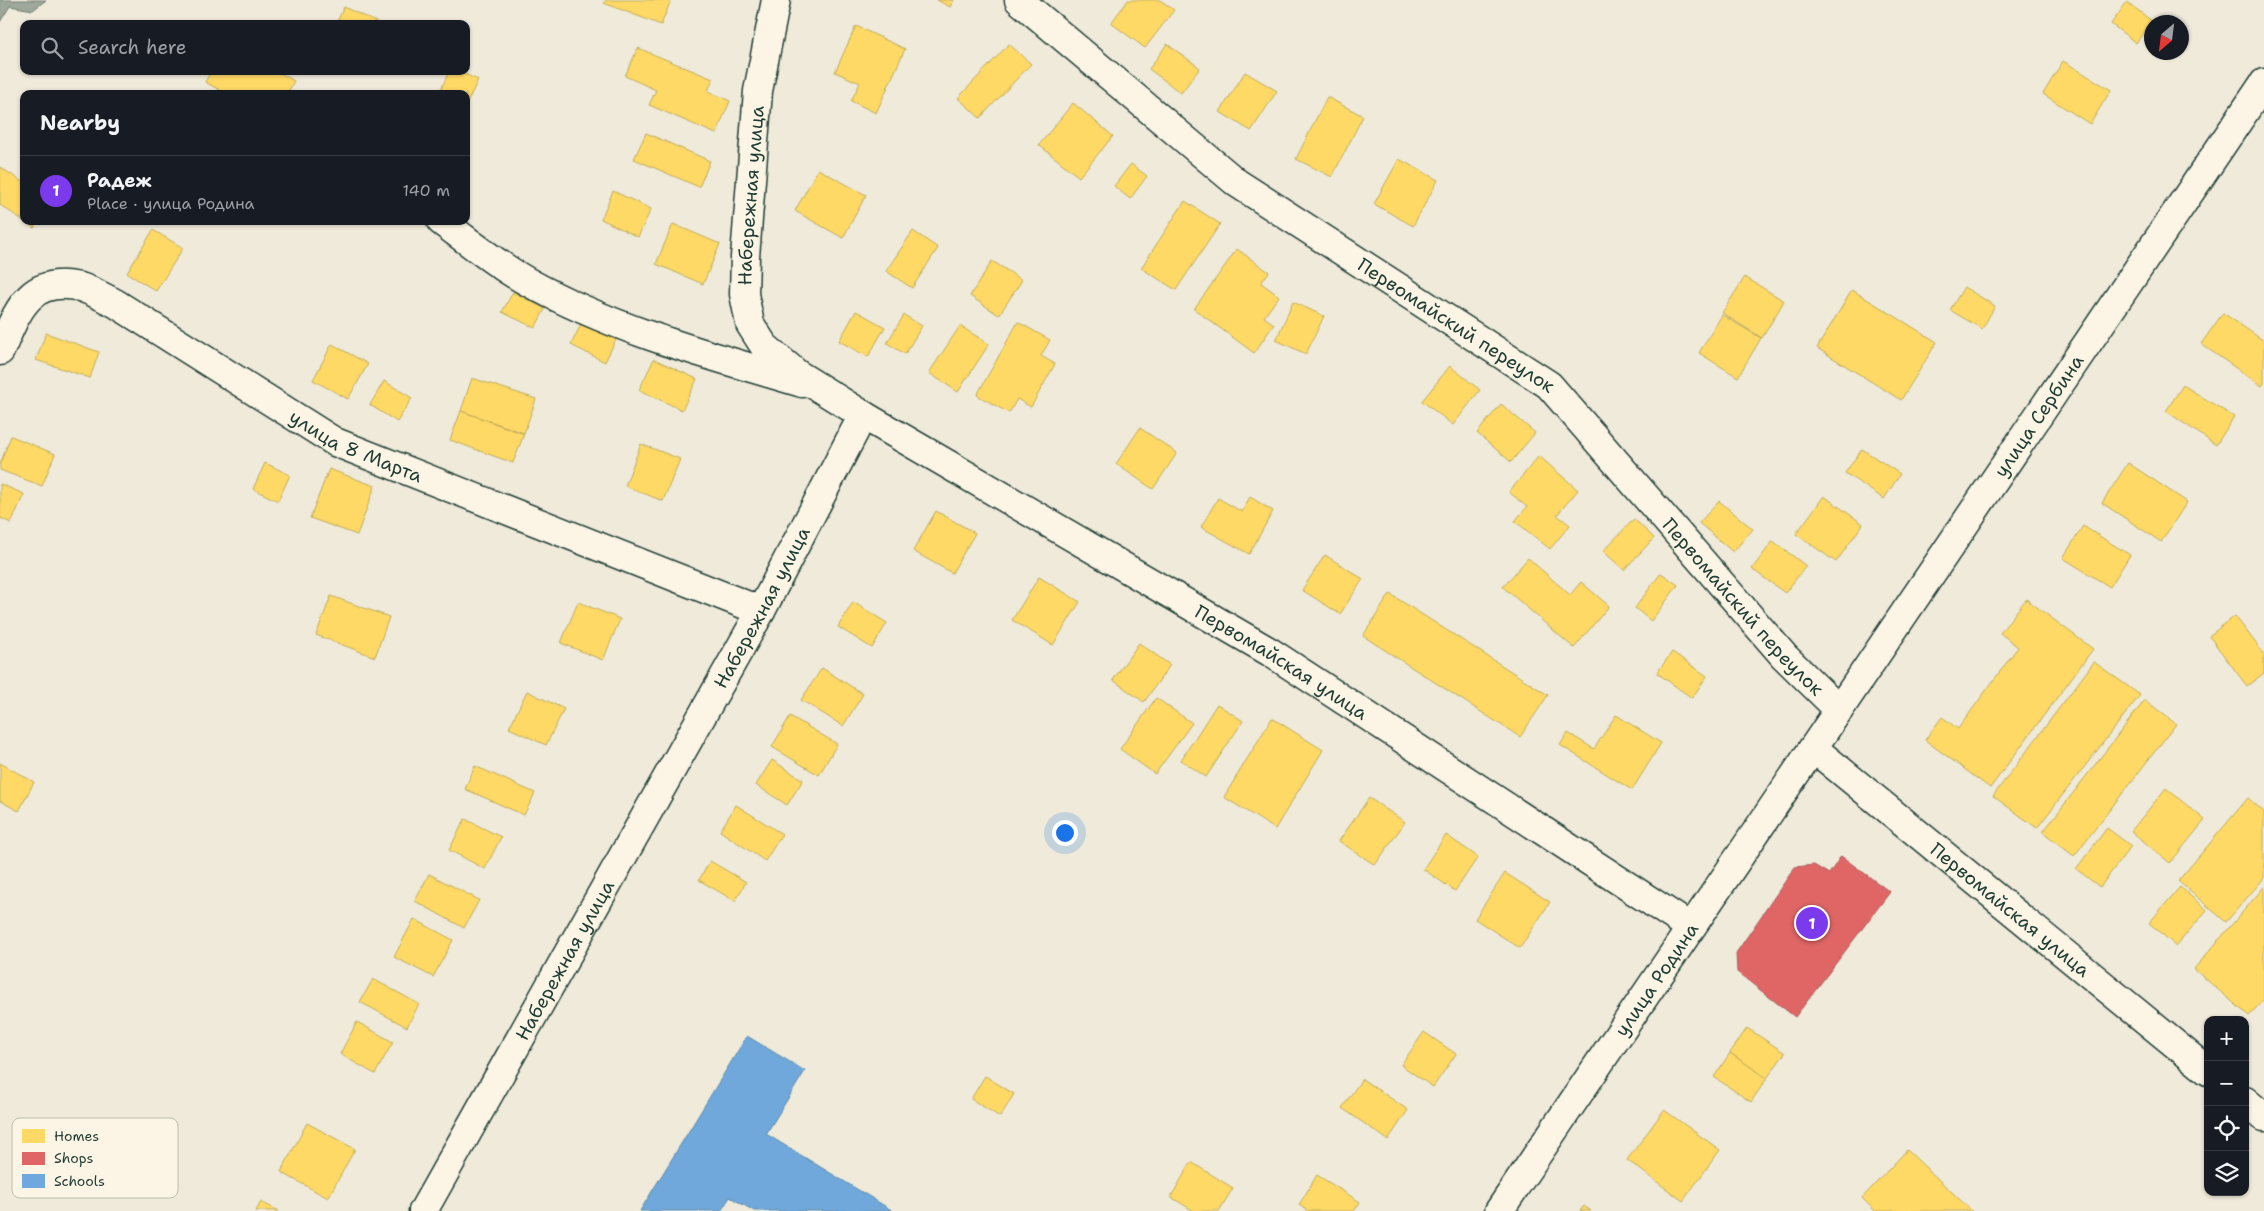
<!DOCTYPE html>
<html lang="en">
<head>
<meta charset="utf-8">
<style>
	:root { --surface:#171b24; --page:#20242c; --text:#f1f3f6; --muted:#9ea1a6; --line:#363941; --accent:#7c3aed }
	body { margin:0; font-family:"Shantell Sans",sans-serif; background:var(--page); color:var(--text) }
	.controls { position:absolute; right:15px; bottom:15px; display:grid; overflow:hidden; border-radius:10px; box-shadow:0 1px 4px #0004 }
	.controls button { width:45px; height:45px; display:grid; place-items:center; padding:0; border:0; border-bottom:1px solid var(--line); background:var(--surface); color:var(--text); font:25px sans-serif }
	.compass { position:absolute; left:2144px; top:15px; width:45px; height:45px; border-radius:50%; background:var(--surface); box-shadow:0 1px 4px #0004; rotate:208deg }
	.you { position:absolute; left:1064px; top:832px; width:18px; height:18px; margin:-12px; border:4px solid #fff; border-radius:50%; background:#1a73e8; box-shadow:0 0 0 8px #1a73e833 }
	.badge { display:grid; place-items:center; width:32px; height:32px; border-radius:50%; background:var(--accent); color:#fff; font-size:16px; font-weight:700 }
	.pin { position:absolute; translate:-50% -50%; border:2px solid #fff; box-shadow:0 1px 5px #0006 }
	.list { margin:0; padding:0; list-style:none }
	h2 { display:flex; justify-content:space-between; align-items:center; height:65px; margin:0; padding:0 20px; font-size:21px }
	h2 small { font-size:16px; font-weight:400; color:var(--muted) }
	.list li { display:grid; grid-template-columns:32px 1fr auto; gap:15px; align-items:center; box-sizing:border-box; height:70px; padding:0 20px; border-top:1px solid var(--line) }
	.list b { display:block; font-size:19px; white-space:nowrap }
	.list p { margin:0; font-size:16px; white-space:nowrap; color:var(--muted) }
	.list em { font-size:16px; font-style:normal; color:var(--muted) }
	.icon { flex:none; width:28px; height:28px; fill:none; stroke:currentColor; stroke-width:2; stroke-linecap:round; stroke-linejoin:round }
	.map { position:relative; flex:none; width:2264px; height:1211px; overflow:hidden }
	.search { position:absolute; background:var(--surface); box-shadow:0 1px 4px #0004; left:20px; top:20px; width:450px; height:55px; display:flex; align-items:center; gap:12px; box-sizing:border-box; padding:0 18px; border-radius:10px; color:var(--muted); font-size:19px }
	.panel { position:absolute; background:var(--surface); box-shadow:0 1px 4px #0004; left:20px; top:90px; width:450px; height:135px; border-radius:10px }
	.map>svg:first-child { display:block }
	.water { fill:#9fa89a; stroke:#6c7d71 }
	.homes { fill:#ffd966; stroke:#bcaa57 }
	.shops { fill:#e06666; stroke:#a65a57 }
	.schools { fill:#6fa8dc; stroke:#5788aa }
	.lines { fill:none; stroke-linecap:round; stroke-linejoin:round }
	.minor-casing { stroke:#1f3d34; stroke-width:31 }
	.minor { stroke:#fcf5e5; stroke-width:28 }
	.labels { text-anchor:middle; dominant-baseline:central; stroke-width:5; stroke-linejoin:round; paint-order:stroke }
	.street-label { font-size:19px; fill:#1f3d34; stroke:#fcf5e5 }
	.key { fill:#fcf5e5; stroke:#babeb0; stroke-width:1 }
	.key-label { font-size:14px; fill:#1f3d34 }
</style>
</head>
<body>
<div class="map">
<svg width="2264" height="1211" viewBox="0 0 2264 1211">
	<rect width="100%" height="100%" fill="#efeada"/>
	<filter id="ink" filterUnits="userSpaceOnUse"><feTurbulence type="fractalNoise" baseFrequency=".02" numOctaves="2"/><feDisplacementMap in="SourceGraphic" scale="10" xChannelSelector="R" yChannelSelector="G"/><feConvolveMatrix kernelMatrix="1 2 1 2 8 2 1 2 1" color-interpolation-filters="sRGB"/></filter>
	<g filter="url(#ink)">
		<polygon class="water" points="0,0 46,0 33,10 10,6 0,22"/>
		<g class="homes">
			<polygon points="606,0 671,0 661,25 604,3"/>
			<polygon points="937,0 954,0 950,7"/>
			<polygon points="1128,0 1160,0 1174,10 1145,48 1111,23"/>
			<polygon points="2127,2 2152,21 2136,43 2111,24"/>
			<polygon points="344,7 378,23 378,24 336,24"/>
			<polygon points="856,26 905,49 876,113 851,101 860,83 835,72"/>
			<polygon points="1009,44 1031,64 980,118 958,98"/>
			<polygon points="1167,44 1200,68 1181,93 1149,69"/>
			<polygon points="638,48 713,79 708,91 730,101 716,134 649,105 656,90 625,76"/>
			<polygon points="2063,61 2111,90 2090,124 2043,94"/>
			<polygon points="211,71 277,71 294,81 287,94 227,94 205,82"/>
			<polygon points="449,71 458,71 478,80 466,105 466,94 439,94"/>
			<polygon points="1245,72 1277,91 1251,131 1220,112"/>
			<polygon points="1327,97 1363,116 1332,177 1296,159"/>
			<polygon points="1073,103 1113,136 1079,177 1039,145"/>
			<polygon points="646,133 710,161 699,187 634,159"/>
			<polygon points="1399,159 1438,180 1413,226 1374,204"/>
			<polygon points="1131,164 1147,176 1130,199 1114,186"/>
			<polygon points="0,167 24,183 24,221 0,205"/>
			<polygon points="818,169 866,195 843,238 795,211"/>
			<polygon points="613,191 651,209 638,237 601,219"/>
			<polygon points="1185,201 1220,224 1176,290 1141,268"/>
			<polygon points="24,221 38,221 34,228"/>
			<polygon points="673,224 720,244 703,284 656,264"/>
			<polygon points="153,230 183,248 156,291 127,273"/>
			<polygon points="913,231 938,248 912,288 886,271"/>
			<polygon points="1237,249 1269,272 1261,283 1279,296 1264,317 1274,324 1254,353 1194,309"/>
			<polygon points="992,261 1022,280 999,315 970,296"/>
			<polygon points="1745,277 1784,301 1762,338 1722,313"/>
			<polygon points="1964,287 1995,306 1982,329 1950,310"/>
			<polygon points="1852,290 1937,342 1901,400 1817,348"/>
			<polygon points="513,292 545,309 535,328 502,312"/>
			<polygon points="1293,302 1324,316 1306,354 1276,340"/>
			<polygon points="856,311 885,327 868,357 839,341"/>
			<polygon points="2223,313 2264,341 2264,383 2262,386 2201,344"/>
			<polygon points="904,315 922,326 905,354 887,343"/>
			<polygon points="1722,315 1761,338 1738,377 1699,353"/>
			<polygon points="582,322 616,339 605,362 571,345"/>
			<polygon points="1018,322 1050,340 1041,356 1055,364 1031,407 1017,399 1009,413 977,395"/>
			<polygon points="960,326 989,344 958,392 929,373"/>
			<polygon points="46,333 99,352 90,378 36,360"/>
			<polygon points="332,344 368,364 348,399 313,380"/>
			<polygon points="654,359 697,379 682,410 639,390"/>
			<polygon points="1450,366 1480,390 1453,425 1422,401"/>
			<polygon points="472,378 536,399 524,433 461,411"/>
			<polygon points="384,381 412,398 397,422 370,405"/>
			<polygon points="2183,385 2234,417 2216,445 2166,411"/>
			<polygon points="1501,404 1535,433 1511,462 1477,433"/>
			<polygon points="461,411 524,434 513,463 450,440"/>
			<polygon points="1140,428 1177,453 1153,489 1116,464"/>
			<polygon points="11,436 55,454 42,486 0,470 0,464"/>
			<polygon points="641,444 680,459 663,501 625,486"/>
			<polygon points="1862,449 1900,474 1884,499 1845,473"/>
			<polygon points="1539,456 1578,490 1557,515 1570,525 1550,549 1515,521 1527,507 1509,492"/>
			<polygon points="265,463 290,475 278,501 253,489"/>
			<polygon points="2128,463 2187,502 2161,542 2102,503"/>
			<polygon points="329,469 375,486 357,535 310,518"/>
			<polygon points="0,484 24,494 11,523 0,518"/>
			<polygon points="1824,496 1863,524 1836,562 1796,534"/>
			<polygon points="1250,497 1273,511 1249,554 1201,527 1218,498 1242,512"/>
			<polygon points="1719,501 1753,529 1733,552 1699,523"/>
			<polygon points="936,511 975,533 952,573 913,551"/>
			<polygon points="1634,519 1654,538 1624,570 1603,551"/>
			<polygon points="2083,526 2130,555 2110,587 2063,558"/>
			<polygon points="1773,541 1806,566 1785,593 1752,569"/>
			<polygon points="1325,555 1363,579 1340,614 1302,590"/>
			<polygon points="1528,558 1570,595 1581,582 1609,606 1574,648 1503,587"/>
			<polygon points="1661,573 1678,585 1651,621 1635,608"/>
			<polygon points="1039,577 1080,602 1053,645 1012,620"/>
			<polygon points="1390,594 1548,695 1520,737 1363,636"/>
			<polygon points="331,596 389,617 375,657 316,635"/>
			<polygon points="2026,599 2093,649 1990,788 1925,740 1942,717 1958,729 2018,647 2000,633"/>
			<polygon points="578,602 620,619 603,660 561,643"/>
			<polygon points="853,602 887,623 872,648 838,627"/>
			<polygon points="2235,616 2264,654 2264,673 2247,686 2209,636"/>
			<polygon points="1139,643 1170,665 1144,702 1113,680"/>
			<polygon points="1672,652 1707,676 1692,698 1657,673"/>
			<polygon points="2094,662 2140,695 2037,828 1993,796"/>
			<polygon points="822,668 863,694 843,726 801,700"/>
			<polygon points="527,691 564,709 546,745 509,728"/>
			<polygon points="1156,698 1192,723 1155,774 1120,749"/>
			<polygon points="2145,700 2176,724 2074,856 2043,832"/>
			<polygon points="1217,704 1243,721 1206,777 1181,760"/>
			<polygon points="1616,715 1661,743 1632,790 1560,745 1568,733 1594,749"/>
			<polygon points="790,716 837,744 819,775 772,747"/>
			<polygon points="1272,718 1323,750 1275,829 1224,797"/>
			<polygon points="772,760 803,780 787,805 756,785"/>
			<polygon points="0,763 34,782 19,811 0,801"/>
			<polygon points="475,766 535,793 524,815 465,789"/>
			<polygon points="2166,788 2205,820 2170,863 2131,831"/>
			<polygon points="1369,798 1405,822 1375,865 1339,841"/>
			<polygon points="2248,798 2264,812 2264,878 2226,922 2178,881"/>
			<polygon points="736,805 782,834 765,861 720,831"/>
			<polygon points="465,819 501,837 485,869 449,850"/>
			<polygon points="2107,828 2131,846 2100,887 2076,869"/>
			<polygon points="1446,835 1478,857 1455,891 1423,869"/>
			<polygon points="710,861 746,882 735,901 699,880"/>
			<polygon points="1505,873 1550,902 1520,948 1475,919"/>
			<polygon points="429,874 479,900 464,928 415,901"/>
			<polygon points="2180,887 2207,910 2176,946 2149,923"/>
			<polygon points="2264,887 2264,999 2249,1016 2194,969"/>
			<polygon points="414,919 453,940 433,977 394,957"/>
			<polygon points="373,979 419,1004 407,1027 360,1002"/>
			<polygon points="357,1022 393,1042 375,1074 340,1054"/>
			<polygon points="1747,1028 1785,1053 1767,1078 1730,1053"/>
			<polygon points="1424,1032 1456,1054 1433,1087 1401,1065"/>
			<polygon points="1730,1053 1767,1078 1751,1102 1714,1077"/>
			<polygon points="985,1076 1014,1094 1000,1117 971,1099"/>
			<polygon points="1362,1079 1408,1110 1388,1140 1342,1108"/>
			<polygon points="1664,1110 1720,1150 1683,1201 1627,1160"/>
			<polygon points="307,1123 355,1149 328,1198 281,1172"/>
			<polygon points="1907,1150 1972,1211 1875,1211 1862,1198"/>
			<polygon points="1191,1162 1233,1188 1219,1211 1194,1211 1171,1197"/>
			<polygon points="1317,1175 1360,1202 1354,1211 1308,1211 1299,1205"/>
			<polygon points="261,1202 279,1211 256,1211"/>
			<polygon points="1584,1206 1591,1211 1580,1211"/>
		</g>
		<polygon class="shops" points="1841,856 1890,892 1795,1017 1737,972 1736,953 1795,867 1814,865 1829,874"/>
		<polygon class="schools" points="747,1036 805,1071 766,1134 893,1211 754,1211 730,1197 721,1211 640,1211"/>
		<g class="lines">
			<defs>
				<g id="minor">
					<path id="s1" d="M1019,0L1237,183L1549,385L1784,656L1839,710"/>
					<path d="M441,221C469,242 497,265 528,282C614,330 708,355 802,383"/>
					<path id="s2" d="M0,351C17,313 28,275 80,287C91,290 104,298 115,303L335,442L761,611"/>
					<path id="s3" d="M863,415L1270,652L1690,927"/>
					<path id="s4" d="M1813,748L2208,1071"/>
					<polyline points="2245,1101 2264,1117"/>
					<path id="s5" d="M423,1211L761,611L863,415L797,374L764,346L750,324L744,294L745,257L758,91L776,0"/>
					<path id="s6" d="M1499,1211L2264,83"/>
				</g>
			</defs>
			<use href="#minor" class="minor-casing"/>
			<use href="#minor" class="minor"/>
		</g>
	</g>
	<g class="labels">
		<g class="street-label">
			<text stroke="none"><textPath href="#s5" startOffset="1186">Набережная улица</textPath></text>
			<text stroke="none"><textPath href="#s1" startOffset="546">Первомайский переулок</textPath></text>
			<text stroke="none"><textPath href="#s6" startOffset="961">улица Сербина</textPath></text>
			<text stroke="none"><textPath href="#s2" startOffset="435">улица 8 Марта</textPath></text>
			<text stroke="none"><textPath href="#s1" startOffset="951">Первомайский переулок</textPath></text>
			<text stroke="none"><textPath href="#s5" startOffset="692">Набережная улица</textPath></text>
			<text stroke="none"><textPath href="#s3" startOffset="486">Первомайская улица</textPath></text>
			<text stroke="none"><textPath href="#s4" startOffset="255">Первомайская улица</textPath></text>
			<text stroke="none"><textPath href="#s5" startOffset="288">Набережная улица</textPath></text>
			<text stroke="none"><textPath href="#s6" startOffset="280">улица Родина</textPath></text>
		</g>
	</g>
	<rect x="12" y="1118" width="166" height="80" rx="8" class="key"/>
	<rect x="22" y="1129" width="23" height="14" fill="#ffd966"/>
	<rect x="22" y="1152" width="23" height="13" fill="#e06666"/>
	<rect x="22" y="1174" width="23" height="14" fill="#6fa8dc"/>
	<g class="key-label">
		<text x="54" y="1141">Homes</text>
		<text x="54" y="1163">Shops</text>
		<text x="54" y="1186">Schools</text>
	</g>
</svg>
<div class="controls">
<button>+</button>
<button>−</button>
<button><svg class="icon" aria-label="locate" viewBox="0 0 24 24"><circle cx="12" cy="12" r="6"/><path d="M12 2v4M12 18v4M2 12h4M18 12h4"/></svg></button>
<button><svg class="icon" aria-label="layers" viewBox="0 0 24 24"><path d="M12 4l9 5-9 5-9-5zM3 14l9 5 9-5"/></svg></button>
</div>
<svg class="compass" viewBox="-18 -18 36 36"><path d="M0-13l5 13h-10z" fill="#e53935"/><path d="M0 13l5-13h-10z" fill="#9ea1a6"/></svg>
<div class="you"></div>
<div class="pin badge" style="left:1812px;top:923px">1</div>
<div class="search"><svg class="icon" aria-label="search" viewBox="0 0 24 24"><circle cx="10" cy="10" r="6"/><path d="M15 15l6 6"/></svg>Search here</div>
<section class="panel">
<h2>Nearby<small></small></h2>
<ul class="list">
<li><span class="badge">1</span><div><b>Радеж</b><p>Place · улица Родина</p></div><em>140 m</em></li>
</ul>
</section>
</div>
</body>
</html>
